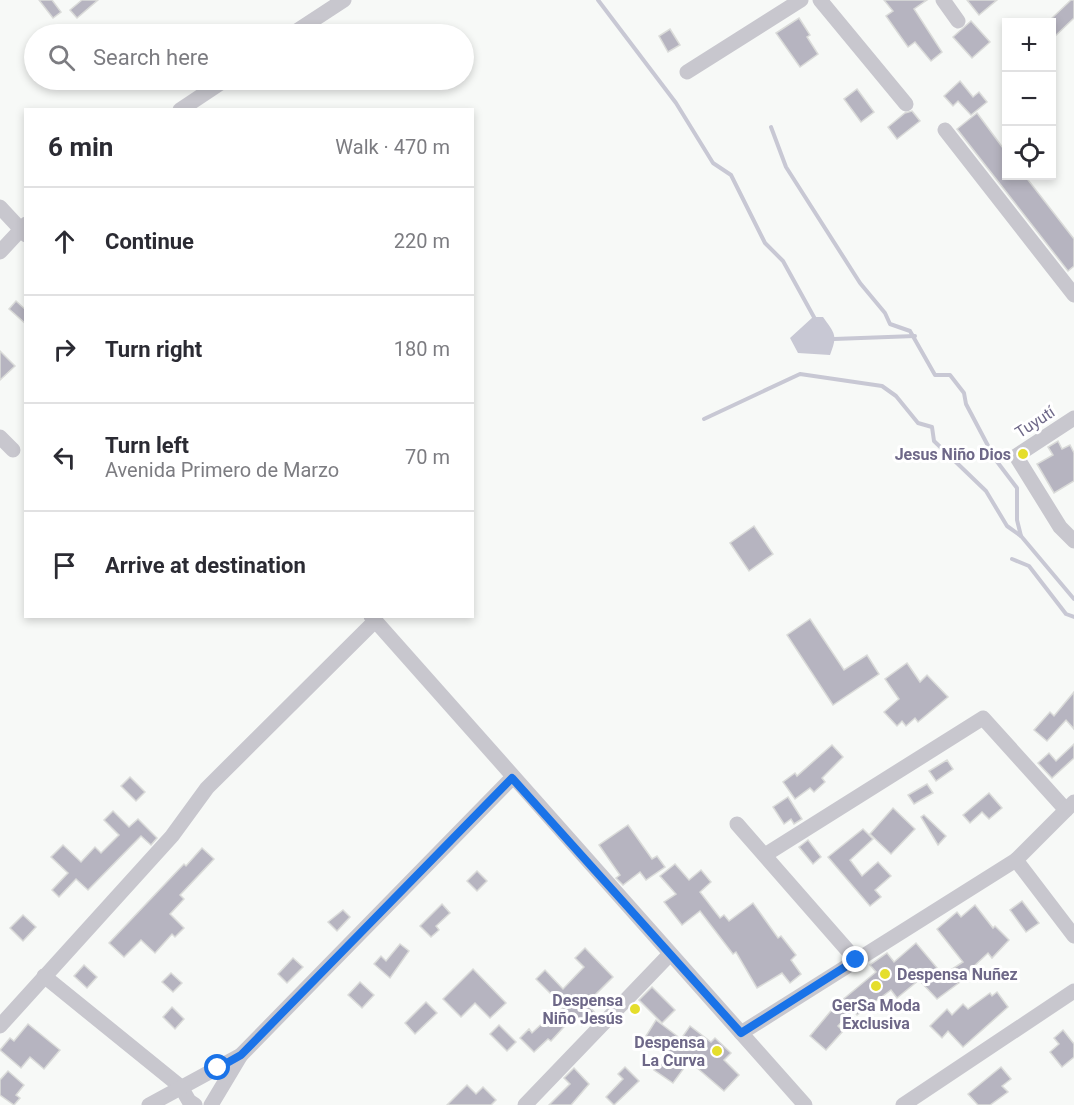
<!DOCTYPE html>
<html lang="en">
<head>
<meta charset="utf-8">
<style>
	:root { --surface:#fff; --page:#f2f2f3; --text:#2b2b33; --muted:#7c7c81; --line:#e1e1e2 }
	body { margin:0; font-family:Roboto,sans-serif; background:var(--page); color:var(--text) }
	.controls { position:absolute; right:18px; top:18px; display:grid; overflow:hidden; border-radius:0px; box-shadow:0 3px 9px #0003 }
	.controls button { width:54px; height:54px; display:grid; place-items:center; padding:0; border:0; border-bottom:2px solid var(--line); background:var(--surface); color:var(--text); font:30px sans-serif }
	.stop { position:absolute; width:18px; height:18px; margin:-14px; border:4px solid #1a73e8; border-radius:50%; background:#fff }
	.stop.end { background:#1a73e8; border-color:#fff; box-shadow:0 2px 6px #0008 }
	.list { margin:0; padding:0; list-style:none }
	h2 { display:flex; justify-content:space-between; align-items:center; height:78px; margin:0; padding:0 24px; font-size:26px }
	h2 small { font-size:20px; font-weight:400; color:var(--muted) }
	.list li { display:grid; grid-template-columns:39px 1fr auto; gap:18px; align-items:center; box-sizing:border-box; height:108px; padding:0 24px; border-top:2px solid var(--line) }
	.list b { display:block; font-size:22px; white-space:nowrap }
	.list p { margin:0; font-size:20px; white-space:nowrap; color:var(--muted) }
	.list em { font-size:20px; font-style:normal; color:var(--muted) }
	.icon { flex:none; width:33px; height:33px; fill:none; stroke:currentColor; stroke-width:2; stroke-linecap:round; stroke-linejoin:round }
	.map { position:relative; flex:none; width:1074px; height:1105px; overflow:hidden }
	.search { position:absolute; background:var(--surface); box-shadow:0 3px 9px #0003; left:24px; top:24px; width:450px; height:66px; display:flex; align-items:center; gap:15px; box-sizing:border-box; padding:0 21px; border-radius:33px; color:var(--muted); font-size:22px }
	.panel { position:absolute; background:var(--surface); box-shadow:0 3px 9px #0003; left:24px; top:108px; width:450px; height:510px; border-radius:0px }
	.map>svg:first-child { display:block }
	.water { fill:#c8c8d4 }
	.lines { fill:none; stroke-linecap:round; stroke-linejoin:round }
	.stream { stroke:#c8c8d4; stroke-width:4 }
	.building { fill:#b6b4c0; stroke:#dadbd9; stroke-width:1.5 }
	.street { stroke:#c8c7ce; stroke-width:15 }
	.route { stroke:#1a73e8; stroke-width:8 }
	.poi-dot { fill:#e5de2c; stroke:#fff; stroke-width:2 }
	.labels { text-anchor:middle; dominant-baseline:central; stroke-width:6; stroke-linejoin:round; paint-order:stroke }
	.street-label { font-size:16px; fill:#6e6888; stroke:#fff }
	.poi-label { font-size:16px; font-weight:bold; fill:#6e6888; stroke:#fff; text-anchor:end }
</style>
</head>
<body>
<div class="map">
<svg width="1074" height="1105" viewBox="0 0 1074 1105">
	<rect width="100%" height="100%" fill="#f7f9f7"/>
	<path class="water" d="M813,317H823C835,334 838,335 830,355L798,353L790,338Z"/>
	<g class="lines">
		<g class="stream">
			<polyline points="598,0 676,103 713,163 731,175 765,243 783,261 815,319"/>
			<polyline points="771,127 786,167 860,283 885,313 890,324 910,331 935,375 950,375 964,393 966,404 995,459 1017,488 1017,520 1021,536"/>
			<polyline points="834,339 915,336"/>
			<polyline points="704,419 800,374 882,386 896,396 918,423 932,427 934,441 986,491 1007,526 1021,536 1074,599"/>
			<polyline points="1012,559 1029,566 1066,614 1074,617"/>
		</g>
	</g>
	<g class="building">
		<polygon points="39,0 52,0 61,12 53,18"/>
		<polygon points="82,0 98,0 77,18 70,10"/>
		<polygon points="884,0 927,0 914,9 942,52 931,61 915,42 908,47 886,16 893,11"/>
		<polygon points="967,0 997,0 979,15"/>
		<polygon points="1071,0 1074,0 1074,18 1052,39 1052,18"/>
		<polygon points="799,18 810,35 807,37 818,54 800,67 776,33"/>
		<polygon points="971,21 990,42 972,58 953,37"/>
		<polygon points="670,29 680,45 668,52 659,36"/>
		<polygon points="960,81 973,97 979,92 987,102 971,115 958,101 953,106 944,96"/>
		<polygon points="857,89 874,112 861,122 844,99"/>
		<polygon points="912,111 920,121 897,139 888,127 905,113"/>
		<polygon points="977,113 1006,152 1006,176 1025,176 1074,239 1074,266 1068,271 957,129"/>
		<polygon points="16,301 26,310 26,324 9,309"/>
		<polygon points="0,351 15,366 0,380"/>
		<polygon points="1058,441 1062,449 1070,445 1074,453 1074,481 1054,493 1037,464 1053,455 1048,447"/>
		<polygon points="754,526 773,554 749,571 730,543"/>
		<polygon points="810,619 844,670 867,655 879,674 833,705 787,635"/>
		<polygon points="907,663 920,682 927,675 948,697 918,722 915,718 906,726 902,721 897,726 884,712 899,699 885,679"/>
		<polygon points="1074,692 1074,729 1066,720 1047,741 1034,730 1050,712 1054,716"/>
		<polygon points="1074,744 1074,758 1052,778 1038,763 1049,753 1056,761"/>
		<polygon points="832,745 843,757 822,778 825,782 814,792 810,788 795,799 783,782 795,773 797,776"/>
		<polygon points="947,760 953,769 936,781 929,771"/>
		<polygon points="130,777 145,792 136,801 121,786"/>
		<polygon points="927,784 933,793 914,804 908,795"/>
		<polygon points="989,793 1002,808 989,819 982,812 970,823 963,815"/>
		<polygon points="788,797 802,819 794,824 791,819 784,824 773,807"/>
		<polygon points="893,808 915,829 891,854 870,834"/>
		<polygon points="113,811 129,827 138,819 157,838 151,845 141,836 88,890 76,879 59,897 52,890 68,873 51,857 63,845 81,862 95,847 101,853 119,835 104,820"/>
		<polygon points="924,815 946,836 938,845 921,817"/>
		<polygon points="628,825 652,859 657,856 665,867 646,880 640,872 623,885 616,878 620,875 599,845"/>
		<polygon points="863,829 873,839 850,860 862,876 878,862 891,876 875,890 881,897 870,906 828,857"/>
		<polygon points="808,840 821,857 813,864 799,847"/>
		<polygon points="202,848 214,859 180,895 184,899 170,914 184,928 175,937 172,934 155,953 141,940 124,957 109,943 184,864 186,866"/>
		<polygon points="675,864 689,880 701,870 711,882 700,892 720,918 724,915 729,921 753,903 778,938 781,936 796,955 791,960 801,974 790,983 782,973 757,988 736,952 733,954 700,911 682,925 664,902 676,894 660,876"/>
		<polygon points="477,871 487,881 477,891 467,881"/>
		<polygon points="1022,901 1039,923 1026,932 1010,910"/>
		<polygon points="442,904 450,913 436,926 439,930 431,937 420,926"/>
		<polygon points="975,905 993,928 995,926 1009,940 992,958 988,953 972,968 975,971 937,999 919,980 897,998 891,990 857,1015 853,1010 838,1026 843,1031 826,1050 810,1036 835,1006 876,972 870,965 887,953 894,962 916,943 943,975 963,962 937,929 957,912 961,917"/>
		<polygon points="343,910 350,917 337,931 328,922"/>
		<polygon points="23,915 36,927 23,941 10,928"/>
		<polygon points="400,944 409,951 390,978 374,964 381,956 386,961"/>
		<polygon points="585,948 613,977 590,1000 593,1002 589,1006 595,1013 582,1026 573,1017 551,1041 548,1039 534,1052 520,1038 529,1029 532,1033 547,1019 549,1022 564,1007 536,979 545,970 563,989 584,967 575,958"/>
		<polygon points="293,958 303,967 287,983 278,974"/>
		<polygon points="84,965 97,977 87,988 74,976"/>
		<polygon points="473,969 506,1003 490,1018 475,1003 461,1017 443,999"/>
		<polygon points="171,973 182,983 173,992 162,982"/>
		<polygon points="360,982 374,995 362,1008 348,995"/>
		<polygon points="652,987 675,1010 662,1023 639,1000"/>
		<polygon points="997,992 1008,1007 963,1047 948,1031 942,1038 930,1026 947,1009 952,1015 963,1004 968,1009 990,993 992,996"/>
		<polygon points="426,1002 437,1013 415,1034 405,1023"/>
		<polygon points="172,1007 184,1019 175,1029 163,1017"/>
		<polygon points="656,1020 681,1039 690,1026 711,1042 715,1038 731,1053 724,1060 739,1075 724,1091 689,1061 673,1083 654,1070 668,1052 646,1036"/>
		<polygon points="28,1024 60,1050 44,1069 30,1057 21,1068 0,1050 10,1038 14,1041"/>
		<polygon points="499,1025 516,1042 507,1051 490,1034"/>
		<polygon points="1063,1030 1074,1044 1074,1057 1062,1067 1050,1052 1059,1044 1054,1038"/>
		<polygon points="625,1067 639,1081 614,1105 606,1097 623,1079 618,1074"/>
		<polygon points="1001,1067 1011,1079 1002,1086 1008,1092 990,1105 978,1105 968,1094"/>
		<polygon points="574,1068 589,1084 571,1105 549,1105 570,1084 564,1078"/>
		<polygon points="8,1071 24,1085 16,1095 20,1098 14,1105 0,1095 0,1080"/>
		<polygon points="467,1085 476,1094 483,1087 496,1100 491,1105 447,1105"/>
	</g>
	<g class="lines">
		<g class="street">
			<polyline points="820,0 906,104"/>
			<polyline points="943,0 958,21"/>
			<polyline points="292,34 344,0"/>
			<polyline points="687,72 801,0"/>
			<polyline points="180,110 225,80"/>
			<polyline points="945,130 1074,295"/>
			<polyline points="0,207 26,235"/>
			<polyline points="0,252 26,224"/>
			<polyline points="1074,418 1016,456 1060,527 1074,541"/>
			<polyline points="0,437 13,450"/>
			<polyline points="371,616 805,1105"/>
			<polyline points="737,824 856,960"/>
			<polyline points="765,855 983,718 1066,810"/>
			<polyline points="1016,860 1074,936"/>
			<polyline points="44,976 181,1087 189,1101 195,1105"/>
			<polyline points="0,1026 172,836 207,788 375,621"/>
			<polyline points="741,1033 1016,860 1074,802"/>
			<polyline points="149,1105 241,1055 512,778"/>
			<polyline points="211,1105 241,1055"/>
			<polyline points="525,1105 670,954"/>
			<polyline points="903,1105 1074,991"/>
		</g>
	</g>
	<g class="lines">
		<polyline class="route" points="218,1068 241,1055 512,778 741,1033 856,960"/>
	</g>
	<g class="poi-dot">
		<circle cx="1023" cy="454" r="6"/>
		<circle cx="885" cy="974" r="6"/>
		<circle cx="876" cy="986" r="6"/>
		<circle cx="635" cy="1009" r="6"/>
		<circle cx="717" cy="1051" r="6"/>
	</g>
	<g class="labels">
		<g class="street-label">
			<text transform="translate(1035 422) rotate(-33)">Tuyutí</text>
		</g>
		<g class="poi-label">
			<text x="1011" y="454">Jesus Niño Dios</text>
			<text x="897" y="974" text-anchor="start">Despensa Nuñez</text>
			<text x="623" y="1000">Despensa<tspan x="623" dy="18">Niño Jesús</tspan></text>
			<text x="876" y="1005" text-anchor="middle">GerSa Moda<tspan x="876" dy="18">Exclusiva</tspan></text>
			<text x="705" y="1042">Despensa<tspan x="705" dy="18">La Curva</tspan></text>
		</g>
	</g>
</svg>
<div class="controls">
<button>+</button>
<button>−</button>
<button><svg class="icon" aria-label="locate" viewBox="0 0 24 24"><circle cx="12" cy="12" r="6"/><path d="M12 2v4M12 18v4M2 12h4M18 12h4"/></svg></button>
</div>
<div class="stop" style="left:218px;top:1068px"></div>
<div class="stop end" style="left:856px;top:960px"></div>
<div class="search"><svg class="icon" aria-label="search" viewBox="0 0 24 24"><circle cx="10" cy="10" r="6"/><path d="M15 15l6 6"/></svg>Search here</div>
<section class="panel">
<h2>6 min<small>Walk · 470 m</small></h2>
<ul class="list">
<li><svg class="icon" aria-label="ahead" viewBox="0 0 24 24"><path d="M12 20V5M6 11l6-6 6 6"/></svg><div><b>Continue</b></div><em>220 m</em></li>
<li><svg class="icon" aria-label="right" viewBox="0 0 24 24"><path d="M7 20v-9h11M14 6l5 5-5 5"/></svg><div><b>Turn right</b></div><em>180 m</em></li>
<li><svg class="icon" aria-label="left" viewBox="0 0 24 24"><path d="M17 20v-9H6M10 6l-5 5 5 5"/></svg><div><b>Turn left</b><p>Avenida Primero de Marzo</p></div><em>70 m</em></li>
<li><svg class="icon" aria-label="arrive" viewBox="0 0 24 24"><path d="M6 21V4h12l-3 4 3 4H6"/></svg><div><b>Arrive at destination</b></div></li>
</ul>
</section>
</div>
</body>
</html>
